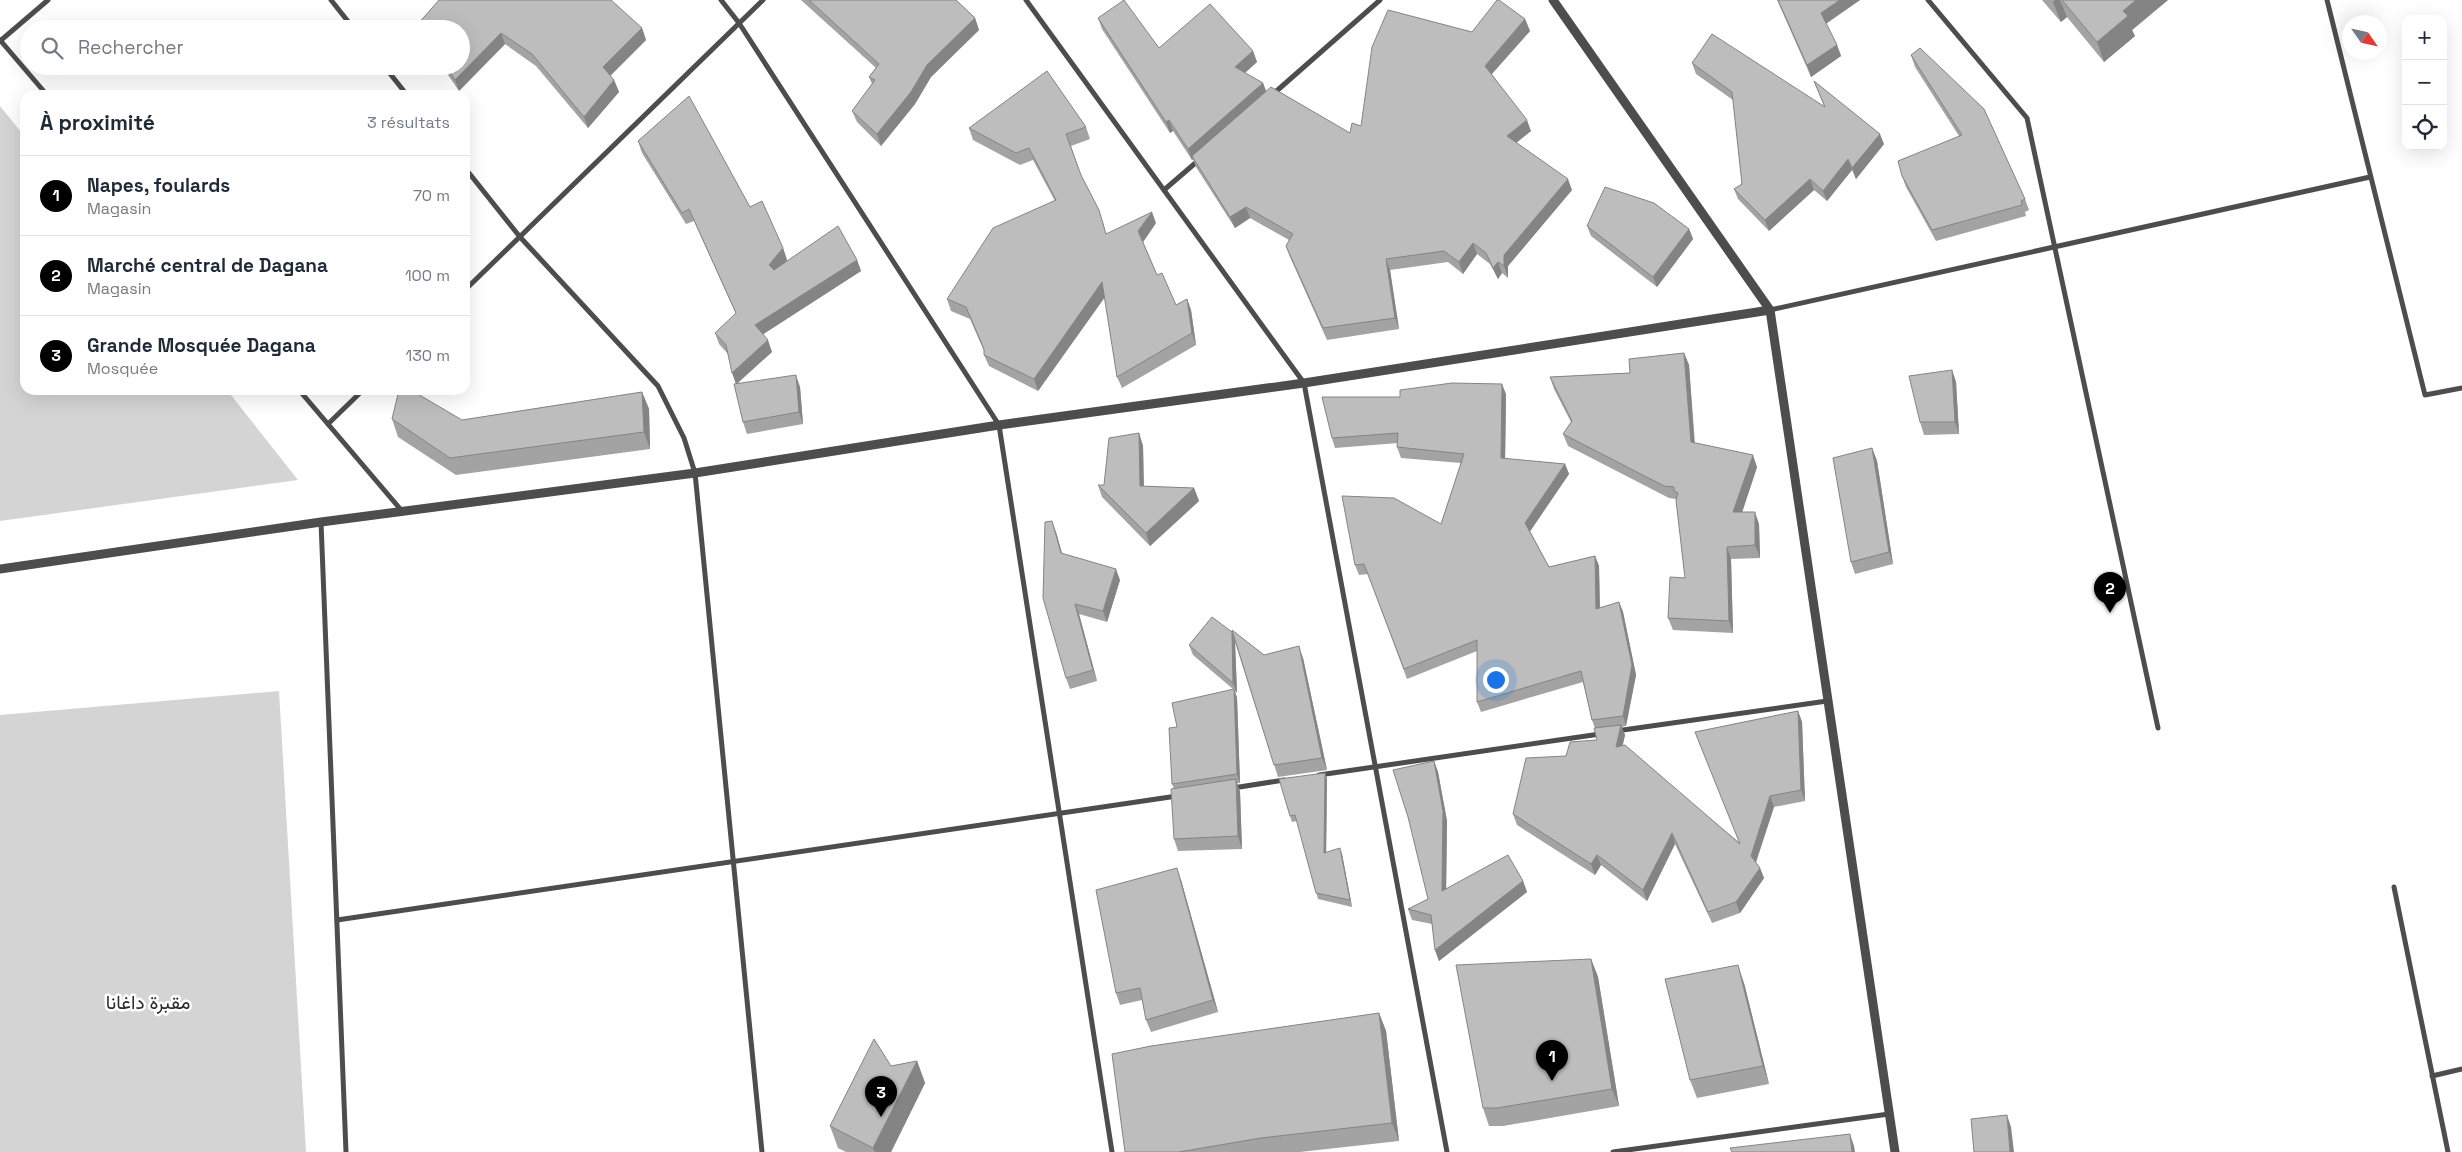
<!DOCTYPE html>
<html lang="fr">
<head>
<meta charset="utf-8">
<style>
	:root { --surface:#fff; --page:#f2f2f3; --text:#1f2937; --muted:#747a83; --line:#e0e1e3; --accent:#000 }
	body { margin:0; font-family:"Space Grotesk",Vazirmatn,sans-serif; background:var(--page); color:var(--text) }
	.controls { position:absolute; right:15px; top:15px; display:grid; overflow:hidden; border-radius:10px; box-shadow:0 5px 20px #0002 }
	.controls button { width:45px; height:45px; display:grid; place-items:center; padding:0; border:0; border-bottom:1px solid var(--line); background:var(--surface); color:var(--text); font:25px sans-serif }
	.compass { position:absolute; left:2342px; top:15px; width:45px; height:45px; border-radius:50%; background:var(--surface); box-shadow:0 5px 20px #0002; rotate:124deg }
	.you { position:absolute; left:1495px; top:679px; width:18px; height:18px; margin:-12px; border:4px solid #fff; border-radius:50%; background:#1a73e8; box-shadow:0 0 0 8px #1a73e833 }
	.badge { display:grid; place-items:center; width:32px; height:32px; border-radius:50%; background:var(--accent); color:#fff; font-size:16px; font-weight:700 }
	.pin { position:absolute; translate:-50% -41px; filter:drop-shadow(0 1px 2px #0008) }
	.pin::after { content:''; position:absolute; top:26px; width:18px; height:15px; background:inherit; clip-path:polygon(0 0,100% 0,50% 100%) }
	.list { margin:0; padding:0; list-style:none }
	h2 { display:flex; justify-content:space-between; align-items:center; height:65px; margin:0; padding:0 20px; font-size:21px }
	h2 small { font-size:16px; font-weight:400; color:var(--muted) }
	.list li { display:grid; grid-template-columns:32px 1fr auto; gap:15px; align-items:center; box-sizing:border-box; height:80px; padding:0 20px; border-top:1px solid var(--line) }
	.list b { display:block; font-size:19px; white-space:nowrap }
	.list p { margin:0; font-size:16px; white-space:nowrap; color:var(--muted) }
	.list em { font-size:16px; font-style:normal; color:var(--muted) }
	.icon { flex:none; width:28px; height:28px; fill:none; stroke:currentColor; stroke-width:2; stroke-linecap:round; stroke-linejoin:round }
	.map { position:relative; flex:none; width:2462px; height:1152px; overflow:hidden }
	.search { position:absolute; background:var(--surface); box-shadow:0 5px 20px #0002; left:20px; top:20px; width:450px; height:55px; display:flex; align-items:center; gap:12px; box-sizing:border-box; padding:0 18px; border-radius:28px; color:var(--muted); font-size:19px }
	.panel { position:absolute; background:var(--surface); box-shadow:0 5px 20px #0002; left:20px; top:90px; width:450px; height:305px; border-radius:15px }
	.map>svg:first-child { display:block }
	.green { fill:#d4d4d4 }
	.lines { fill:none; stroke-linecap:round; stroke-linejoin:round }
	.minor { stroke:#4d4d4d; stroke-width:5 }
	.tertiary { stroke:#4d4d4d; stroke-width:9 }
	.wall { fill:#a3a3a3 }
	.shaded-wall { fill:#848484 }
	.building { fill:#bdbdbd; stroke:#848484 }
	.labels { text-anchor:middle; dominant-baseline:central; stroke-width:5; stroke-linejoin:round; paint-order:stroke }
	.park-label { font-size:19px; fill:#2b2b2b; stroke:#fff }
</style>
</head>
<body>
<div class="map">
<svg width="2462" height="1152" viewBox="0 0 2462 1152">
	<rect width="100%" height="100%" fill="#fff"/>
	<g class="green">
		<polygon points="0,106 25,137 25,390 227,390 298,480 0,521"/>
		<polygon points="279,691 306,1152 0,1152 0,715"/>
	</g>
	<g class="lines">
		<g class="minor">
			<polyline points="331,0 354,29"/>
			<polyline points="721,0 739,23 999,425 1112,1152"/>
			<polyline points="1026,0 1304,383 1447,1152"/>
			<polyline points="1928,0 2027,118 2158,728"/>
			<polyline points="2327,0 2425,395 2462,388"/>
			<polyline points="0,40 47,95"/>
			<polyline points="0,41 48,0"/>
			<polyline points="384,66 407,95"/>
			<polyline points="1272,95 1380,0"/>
			<polyline points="465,168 520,237 658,386 684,438 695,473 762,1152"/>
			<polyline points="1164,190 1200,159"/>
			<polyline points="465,290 763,0"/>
			<polyline points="1770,310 2370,177"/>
			<polyline points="299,390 402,511"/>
			<polyline points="328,424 363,390"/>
			<polyline points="321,522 346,1152"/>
			<polyline points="1616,731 1827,701"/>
			<polyline points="1319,775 1600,734"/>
			<polyline points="1233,788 1284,780"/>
			<polyline points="2394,887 2448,1152"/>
			<polyline points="337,920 1177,796"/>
			<polyline points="2432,1076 2462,1069"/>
			<polyline points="1613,1152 1889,1114"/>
		</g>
		<g class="tertiary">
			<polyline points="1553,0 1770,310 1895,1152"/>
			<polyline points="0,569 321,522 695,473 999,425 1304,383 1770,310"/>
		</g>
	</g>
	<g class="wall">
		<polygon points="801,0 956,0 975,18 979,30 931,77 915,104 881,146 857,122 852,111 872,84 869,77 876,68"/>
		<polygon points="1777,0 1860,0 1826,24 1837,45 1841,56 1811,77"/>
		<polygon points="2042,0 2168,0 2132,30 2135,36 2104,62 2067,17 2061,22"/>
		<polygon points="1098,18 1159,48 1253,51 1257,62 1245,73 1263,83 1266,91 1350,133 1361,126 1472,32 1525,19 1530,31 1492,74 1531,131 1516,143 1572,190 1508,266 1508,278 1502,273 1498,279 1490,264 1477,254 1463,274 1448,262 1390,270 1399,329 1327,340 1290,257 1286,246 1289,240 1250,218 1235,228 1196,167 1193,159 1192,160 1173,131 1170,133 1102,29"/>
		<polygon points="417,25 642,28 646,40 610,76 614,80 619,92 588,128 536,66 505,44 459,91 442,66 461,66 461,29 418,29"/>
		<polygon points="1911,55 2025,199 2029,210 2025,212 2026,216 1936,241 1906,187 1902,176 1959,136 1915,67"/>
		<polygon points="1692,63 1824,106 1814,81 1884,144 1856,179 1852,170 1827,201 1814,190 1769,231 1738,199 1734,189 1742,184 1733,100 1696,74"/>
		<polygon points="1086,127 1090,139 1071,146 1081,176 1103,222 1106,234 1156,223 1143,242 1157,275 1176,305 1187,299 1191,310 1196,345 1122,388 1117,377 1105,297 1038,391 989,366 984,355 984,351 970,319 951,311 947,299 1055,201 1033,160 1020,165 973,140 969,128"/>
		<polygon points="638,141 750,207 783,248 787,260 785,263 857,260 861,271 763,334 772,352 738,383 800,387 803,424 747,434 743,422 736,383 728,354 719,344 715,333 736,314 694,221 686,224 642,153"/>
		<polygon points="1587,226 1689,229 1693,239 1657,287 1591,236"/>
		<polygon points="1684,353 1689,365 1695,443 1757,467 1742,512 1759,524 1760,558 1731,559 1733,633 1673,630 1668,618 1685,578 1676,499 1669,498 1568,446 1563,434 1571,422 1554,389 1550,377 1630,373"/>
		<polygon points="1952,370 1956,382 1959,434 1924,435 1920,422"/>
		<polygon points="642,392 649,409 650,449 456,475 398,437 392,419 462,420"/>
		<polygon points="1506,394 1505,459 1565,464 1569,474 1530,531 1549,567 1595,556 1599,566 1600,608 1619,602 1623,612 1636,675 1626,726 1621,727 1625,735 1622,746 1740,843 1695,732 1798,711 1802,722 1805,801 1774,807 1756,863 1760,868 1764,878 1740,913 1712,923 1675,844 1647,901 1601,865 1595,875 1517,825 1513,814 1566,756 1597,740 1595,728 1592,720 1583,682 1481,712 1477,702 1477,651 1407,679 1368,574 1359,575 1355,565 1441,524 1461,463 1401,458 1397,447 1398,443 1335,448 1332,438 1400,397"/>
		<polygon points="1139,433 1143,446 1144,487 1194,488 1199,501 1150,546 1102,497 1098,485 1104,485"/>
		<polygon points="1872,448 1877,461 1893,564 1855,574 1851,562"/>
		<polygon points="1056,532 1062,554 1120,580 1107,622 1079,614 1097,681 1070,689 1066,678"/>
		<polygon points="1232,632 1264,655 1303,658 1327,770 1278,777 1235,642 1237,693 1235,691 1237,698 1240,783 1237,783 1240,792 1242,849 1178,851 1174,839 1174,789 1172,784 1233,689 1193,655 1189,645"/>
		<polygon points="1434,761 1438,772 1447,821 1446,889 1523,881 1527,892 1439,961 1435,950 1432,924 1412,920 1408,909 1428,899"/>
		<polygon points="1325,773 1327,779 1326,852 1342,854 1352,907 1318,899 1297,821 1292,822 1290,816"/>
		<polygon points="1181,880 1218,1012 1151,1032 1146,1020 1142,1000 1120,1005 1116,993"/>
		<polygon points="1591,959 1598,977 1619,1106 1503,1126 1489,1126 1483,1108"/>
		<polygon points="1744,983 1769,1084 1697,1098 1690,1080"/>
		<polygon points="1379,1013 1386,1031 1399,1141 1300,1152 1125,1152"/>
		<polygon points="917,1061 925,1083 891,1152 846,1152 838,1148 830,1126 891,1066"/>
	</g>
	<g class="shaded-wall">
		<polygon points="1840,0 1860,0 1825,24 1821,13"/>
		<polygon points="2055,0 2060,0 2067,17 2061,22 2053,2"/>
		<polygon points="2136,0 2168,0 2132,30 2135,36 2104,62 2097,42 2123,11"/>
		<polygon points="975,18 979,30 931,77 915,104 881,146 877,134 927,65"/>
		<polygon points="1525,19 1530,31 1489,77 1485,66"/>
		<polygon points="642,28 646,40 607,79 603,67"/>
		<polygon points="501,33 505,44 459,91 455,80"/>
		<polygon points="1837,45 1841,56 1811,77 1807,65"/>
		<polygon points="1253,51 1257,62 1239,78 1235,67"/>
		<polygon points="614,80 619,92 588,128 584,117"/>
		<polygon points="1263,83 1267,94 1192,156 1193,159 1192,160 1188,149"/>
		<polygon points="1169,120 1173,131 1170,133 1166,122"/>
		<polygon points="1527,120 1531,131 1511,147 1507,136"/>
		<polygon points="1880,134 1884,144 1856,179 1852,168"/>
		<polygon points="1848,159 1852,170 1827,201 1823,191"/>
		<polygon points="1568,179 1572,190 1508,266 1508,278 1504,266 1504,255"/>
		<polygon points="1810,179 1814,190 1769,231 1765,220"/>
		<polygon points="1246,207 1250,218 1235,228 1230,217"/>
		<polygon points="1152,212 1156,223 1143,242 1138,231"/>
		<polygon points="1689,229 1693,239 1657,287 1653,277"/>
		<polygon points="1473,243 1477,254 1463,274 1459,262"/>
		<polygon points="783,248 787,260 773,277 769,265"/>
		<polygon points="1386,259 1390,270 1399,329 1395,318"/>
		<polygon points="857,260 861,271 759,337 755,325"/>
		<polygon points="1498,262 1502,273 1498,279 1493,268"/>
		<polygon points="1102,282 1107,294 1038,391 1034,379"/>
		<polygon points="1187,299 1191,310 1196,345 1192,333"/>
		<polygon points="768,340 772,352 736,384 732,373"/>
		<polygon points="1684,353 1689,365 1695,454 1691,442"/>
		<polygon points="1952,370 1956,382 1959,434 1955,422"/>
		<polygon points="796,375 800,387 803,424 799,412"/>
		<polygon points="1502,384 1506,394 1505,468 1501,458"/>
		<polygon points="642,392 649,409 650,449 644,432"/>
		<polygon points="1139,433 1143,446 1144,499 1140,486"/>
		<polygon points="1872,448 1877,461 1893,564 1889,552"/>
		<polygon points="1753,455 1757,467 1738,525 1733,512"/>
		<polygon points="1565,464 1569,474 1529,533 1525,523"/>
		<polygon points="1194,488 1199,501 1150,546 1146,533"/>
		<polygon points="1755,512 1759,524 1760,558 1755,545"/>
		<polygon points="1052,521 1056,532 1065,564 1061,553"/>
		<polygon points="1727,547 1731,559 1733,633 1729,621"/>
		<polygon points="1595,556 1599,566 1600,619 1596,609"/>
		<polygon points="1116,569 1120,580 1107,622 1103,611"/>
		<polygon points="1619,602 1623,612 1636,675 1626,726 1623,716"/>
		<polygon points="1075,604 1079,614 1097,681 1093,670"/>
		<polygon points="1232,632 1235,642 1237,693 1233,683"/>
		<polygon points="1299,646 1303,658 1327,770 1322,758"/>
		<polygon points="1234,689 1237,698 1240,783 1237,774"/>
		<polygon points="1798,711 1802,722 1805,801 1801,790"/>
		<polygon points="1621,725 1625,735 1620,758 1616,747"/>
		<polygon points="1434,761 1438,772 1447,821 1446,901 1442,891"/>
		<polygon points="1325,773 1327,779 1326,860 1324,853"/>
		<polygon points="1236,779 1240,792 1242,849 1238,836"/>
		<polygon points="1770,796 1774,807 1754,867 1751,856"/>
		<polygon points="1672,833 1675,844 1647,901 1643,890"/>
		<polygon points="1340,848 1342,854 1352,907 1350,900"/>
		<polygon points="1597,855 1601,865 1595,875 1591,864"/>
		<polygon points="1177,868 1181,880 1218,1012 1213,1000"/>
		<polygon points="1760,868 1764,878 1740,913 1736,902"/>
		<polygon points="1523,881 1527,892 1439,961 1435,950"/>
		<polygon points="1591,959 1598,977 1619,1106 1612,1089"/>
		<polygon points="1738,965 1744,983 1769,1084 1763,1066"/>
		<polygon points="1379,1013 1386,1031 1399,1141 1392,1123"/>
		<polygon points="917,1061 925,1083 891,1152 875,1152 873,1148"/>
		<polygon points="2007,1115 2011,1127 2014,1152 2010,1152"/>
		<polygon points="1850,1134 1854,1146 1855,1152 1852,1152"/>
	</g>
	<g class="building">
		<polygon points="439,0 611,0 642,28 603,67 614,80 584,117 532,54 501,33 455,80 446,66 461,66 461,29 419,29 417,25"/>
		<polygon points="809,0 956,0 975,18 927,65 911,92 877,134 852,111 875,80 869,77 879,64"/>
		<polygon points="1124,0 1159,48 1210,4 1253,51 1235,67 1263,83 1188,149 1169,120 1166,122 1098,18"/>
		<polygon points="1497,0 1499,0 1525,19 1485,66 1527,120 1507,136 1568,179 1504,255 1504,266 1498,262 1493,268 1486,253 1473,243 1459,262 1444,251 1386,259 1395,318 1323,328 1286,246 1293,234 1246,207 1230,217 1192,156 1271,87 1350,133 1352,123 1361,126 1372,47 1388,10 1472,32"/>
		<polygon points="1778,0 1840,0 1821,13 1837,45 1807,65"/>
		<polygon points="2062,0 2136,0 2123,11 2128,16 2097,42"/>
		<polygon points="1712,34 1825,107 1814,81 1880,134 1852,168 1848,159 1823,191 1810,179 1765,220 1734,189 1742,184 1732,92 1692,63"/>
		<polygon points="1920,48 1984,109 2025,199 2021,201 2022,205 1932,230 1902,176 1898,161 1962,135 1911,55"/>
		<polygon points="1047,71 1086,127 1066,134 1081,175 1099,210 1106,234 1152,212 1138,231 1157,275 1162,273 1176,305 1187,299 1192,333 1117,377 1102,282 1034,379 984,355 984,349 966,307 947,299 993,228 1056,200 1029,148 1016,153 969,128"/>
		<polygon points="689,96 750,207 762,201 783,248 769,265 774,270 838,226 857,260 755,325 768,340 732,373 726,345 715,333 736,313 689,209 682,213 638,141"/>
		<polygon points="1605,187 1654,203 1689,229 1653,277 1587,226"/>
		<polygon points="1684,353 1691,442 1753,455 1733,512 1755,512 1755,545 1727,547 1729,621 1668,618 1670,577 1685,578 1676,500 1678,493 1674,491 1674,487 1664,486 1563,434 1572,421 1550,377 1630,373 1629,359"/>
		<polygon points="1952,370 1955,422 1920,422 1909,376"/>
		<polygon points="796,375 799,412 743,422 734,384"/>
		<polygon points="1452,383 1502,384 1501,458 1565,464 1525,523 1549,567 1595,556 1596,609 1619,602 1632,665 1623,716 1592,720 1581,671 1477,702 1477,640 1404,669 1364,564 1355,565 1342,496 1394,498 1441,524 1464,454 1397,447 1398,433 1332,438 1322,397 1400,397 1400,390"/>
		<polygon points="399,390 411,390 462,420 642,392 644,432 450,458 392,419"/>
		<polygon points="1139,433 1140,486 1194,488 1146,533 1098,485 1104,485 1109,438"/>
		<polygon points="1872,448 1889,552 1851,562 1833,458"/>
		<polygon points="1052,521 1061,553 1116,569 1103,611 1075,604 1093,670 1066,678 1043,598 1045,522"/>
		<polygon points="1212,617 1232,632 1233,683 1189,645"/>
		<polygon points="1232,630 1264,655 1299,646 1322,758 1274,765"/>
		<polygon points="1234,689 1237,774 1172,784 1169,728 1177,727 1172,703"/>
		<polygon points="1798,711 1801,790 1770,796 1751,856 1760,868 1736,902 1708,912 1672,833 1643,890 1597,855 1591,864 1513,814 1526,758 1566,756 1570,742 1597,740 1594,728 1621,725 1616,747 1625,745 1740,844 1695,732"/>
		<polygon points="1434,761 1443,811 1442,891 1508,855 1523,881 1435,950 1431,915 1408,909 1428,899 1408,817 1393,770"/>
		<polygon points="1325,773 1324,853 1340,848 1350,900 1316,893 1295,815 1290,816 1279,779"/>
		<polygon points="1236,779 1238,836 1174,839 1171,789"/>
		<polygon points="1177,868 1213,1000 1146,1020 1140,988 1116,993 1096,890"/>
		<polygon points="1591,959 1612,1089 1497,1108 1483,1108 1456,965"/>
		<polygon points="1738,965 1763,1066 1690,1080 1665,979"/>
		<polygon points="1379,1013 1392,1123 1261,1138 1179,1152 1125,1152 1112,1054 1151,1046"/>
		<polygon points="874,1039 891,1066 917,1061 873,1148 830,1126"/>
		<polygon points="2007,1115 2010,1152 1974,1152 1971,1119"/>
		<polygon points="1850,1134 1852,1152 1732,1152 1730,1148"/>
	</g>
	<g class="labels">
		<g class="park-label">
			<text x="148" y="1002">مقبرة داغانا</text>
		</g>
	</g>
</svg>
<div class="controls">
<button>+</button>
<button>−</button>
<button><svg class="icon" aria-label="locate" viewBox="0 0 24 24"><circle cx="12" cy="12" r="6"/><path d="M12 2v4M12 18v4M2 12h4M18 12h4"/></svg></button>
</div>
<svg class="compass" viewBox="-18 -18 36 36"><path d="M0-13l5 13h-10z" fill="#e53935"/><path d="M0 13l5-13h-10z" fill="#747a83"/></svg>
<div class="you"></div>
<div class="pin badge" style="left:1552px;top:1081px">1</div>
<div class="pin badge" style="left:2110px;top:613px">2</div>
<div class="pin badge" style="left:881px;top:1117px">3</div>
<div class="search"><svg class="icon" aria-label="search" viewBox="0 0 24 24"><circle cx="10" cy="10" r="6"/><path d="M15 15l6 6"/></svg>Rechercher</div>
<section class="panel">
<h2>À proximité<small>3 résultats</small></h2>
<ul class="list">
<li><span class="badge">1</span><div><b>Napes, foulards</b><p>Magasin</p></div><em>70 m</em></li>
<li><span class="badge">2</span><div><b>Marché central de Dagana</b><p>Magasin</p></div><em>100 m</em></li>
<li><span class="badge">3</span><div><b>Grande Mosquée Dagana</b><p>Mosquée</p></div><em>130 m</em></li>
</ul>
</section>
</div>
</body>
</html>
